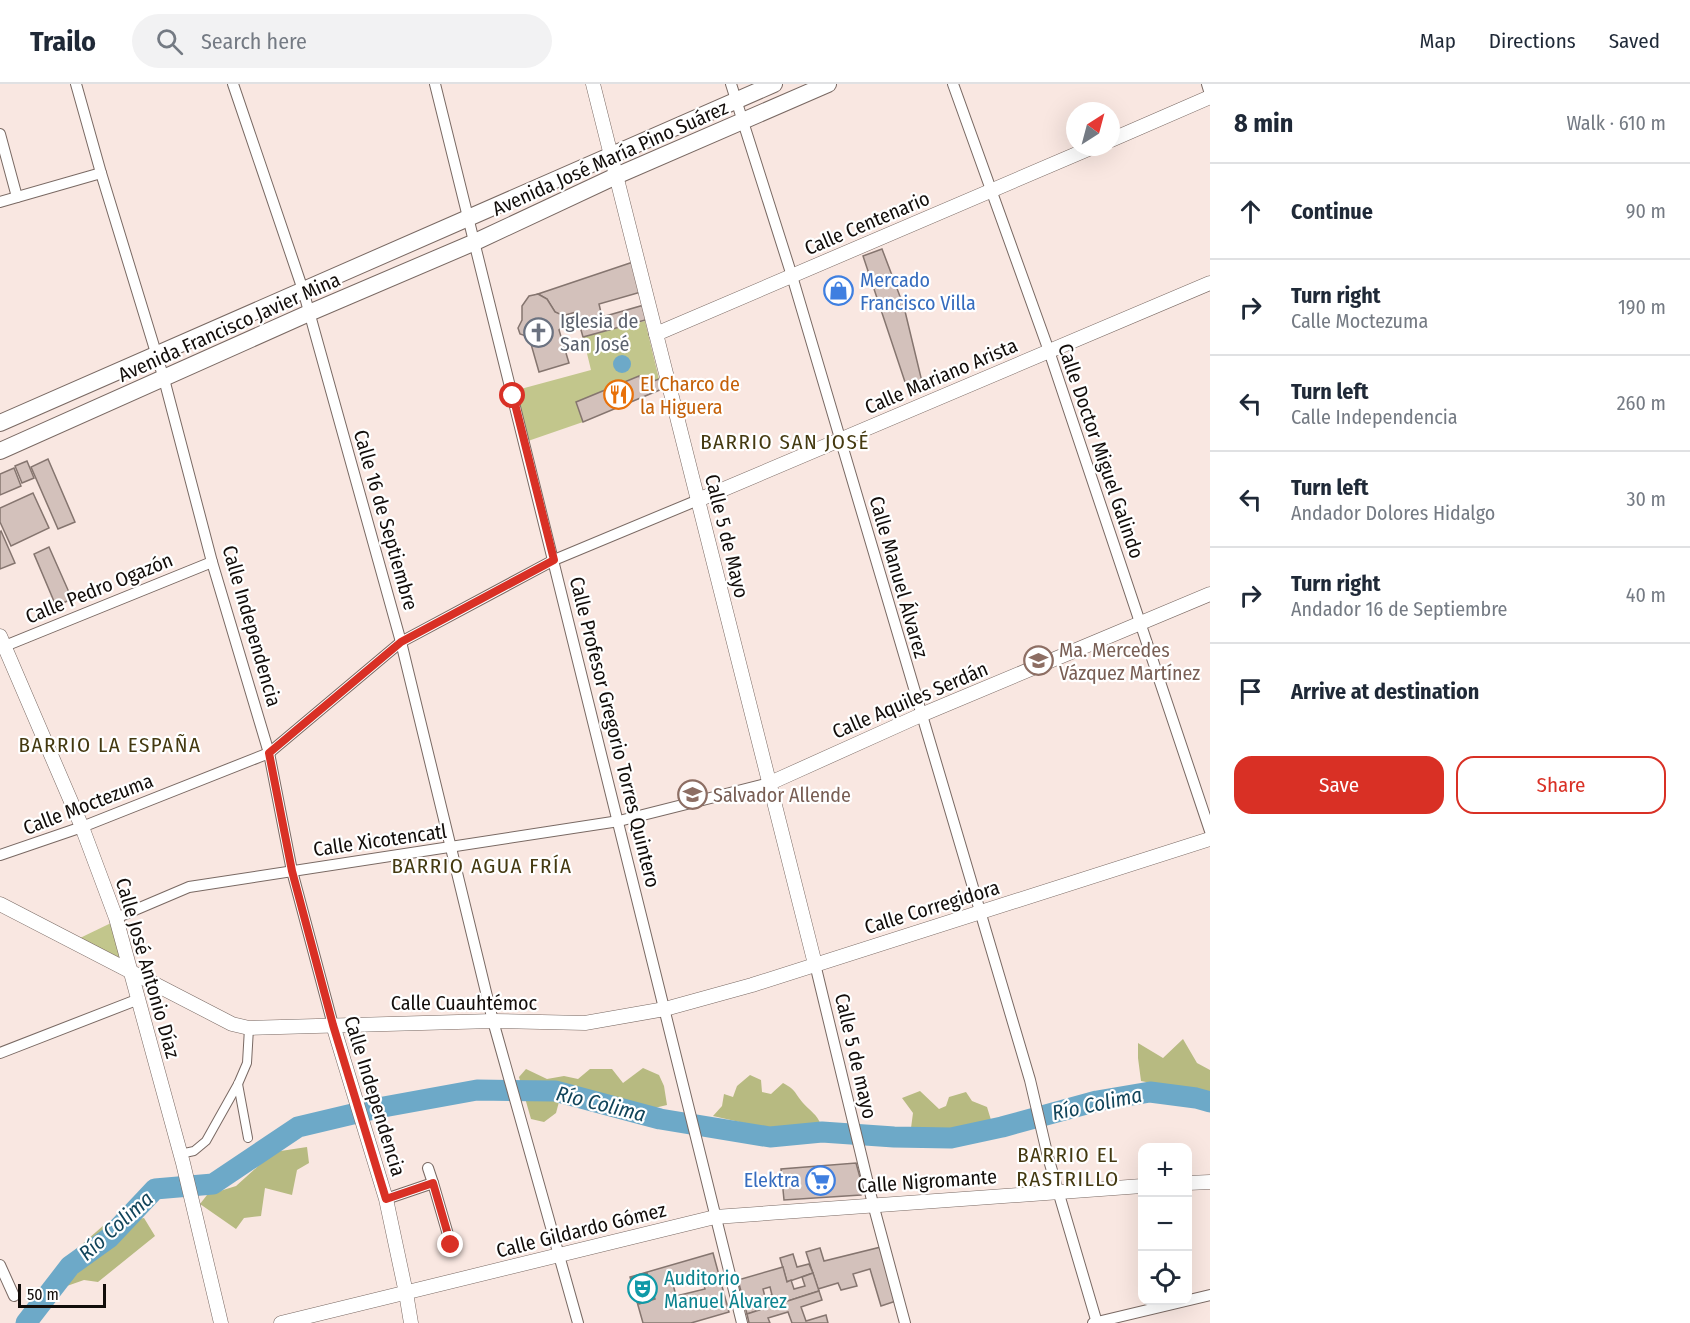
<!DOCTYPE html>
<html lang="en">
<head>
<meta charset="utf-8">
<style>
	:root { --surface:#fff; --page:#f2f2f3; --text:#1f2937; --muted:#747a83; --line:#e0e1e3; --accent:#d93025 }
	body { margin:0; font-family:"Fira Sans Condensed",sans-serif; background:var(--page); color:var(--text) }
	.controls { position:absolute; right:18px; bottom:18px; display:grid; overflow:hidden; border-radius:12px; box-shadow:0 6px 24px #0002 }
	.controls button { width:54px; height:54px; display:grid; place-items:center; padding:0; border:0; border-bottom:2px solid var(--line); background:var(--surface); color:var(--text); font:30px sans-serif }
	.compass { position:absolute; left:1066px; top:18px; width:54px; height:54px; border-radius:50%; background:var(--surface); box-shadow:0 6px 24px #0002; rotate:36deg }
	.scale { position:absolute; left:18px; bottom:15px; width:88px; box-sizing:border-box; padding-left:6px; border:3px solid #120d0a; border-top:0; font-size:16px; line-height:21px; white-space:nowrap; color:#120d0a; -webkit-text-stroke:4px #fff; paint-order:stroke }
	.stop { position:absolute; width:18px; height:18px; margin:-14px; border:4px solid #d93025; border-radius:50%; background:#fff }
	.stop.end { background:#d93025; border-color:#fff; box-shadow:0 2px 6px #0008 }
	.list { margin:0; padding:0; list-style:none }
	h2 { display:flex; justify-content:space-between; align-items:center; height:78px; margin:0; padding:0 24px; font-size:26px }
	h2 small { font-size:20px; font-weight:400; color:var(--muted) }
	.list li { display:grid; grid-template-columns:39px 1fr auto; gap:18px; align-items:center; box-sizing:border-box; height:96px; padding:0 24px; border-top:2px solid var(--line) }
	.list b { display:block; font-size:22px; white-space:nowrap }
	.list p { margin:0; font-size:20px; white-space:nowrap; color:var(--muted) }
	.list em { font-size:20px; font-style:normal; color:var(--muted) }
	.actions { display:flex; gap:12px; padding:18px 24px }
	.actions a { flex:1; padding:14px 0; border:2px solid var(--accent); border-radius:18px; text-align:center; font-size:21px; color:var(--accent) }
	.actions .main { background:var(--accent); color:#fff }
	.icon { flex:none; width:33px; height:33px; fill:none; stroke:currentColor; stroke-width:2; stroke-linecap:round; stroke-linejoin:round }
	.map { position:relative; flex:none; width:1210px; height:1239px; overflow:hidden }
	header { display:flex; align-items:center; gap:36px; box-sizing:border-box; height:84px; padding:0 30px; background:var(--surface); border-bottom:2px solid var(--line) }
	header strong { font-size:28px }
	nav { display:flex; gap:33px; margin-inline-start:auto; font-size:21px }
	.search { width:420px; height:54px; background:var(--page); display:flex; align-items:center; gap:15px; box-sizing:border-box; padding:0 21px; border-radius:33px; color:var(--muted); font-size:22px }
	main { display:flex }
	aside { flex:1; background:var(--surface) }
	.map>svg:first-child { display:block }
	.green { fill:#c2c68c }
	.forest { fill:#b7ba81 }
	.water { fill:#6da9c8 }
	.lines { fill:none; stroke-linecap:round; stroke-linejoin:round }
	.river { stroke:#6da9c8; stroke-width:21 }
	.building { fill:#d3c1bb; stroke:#85756f; stroke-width:1.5; fill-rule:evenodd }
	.pedestrian-casing { stroke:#796963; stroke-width:10 }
	.minor-casing { stroke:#796963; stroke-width:12 }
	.tertiary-casing { stroke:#796963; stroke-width:15 }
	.primary-casing { stroke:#796963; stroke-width:18 }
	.pedestrian { stroke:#fff; stroke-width:8 }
	.minor { stroke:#fff; stroke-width:10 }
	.tertiary { stroke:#fff; stroke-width:14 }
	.primary { stroke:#fff; stroke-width:16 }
	.route { stroke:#d93025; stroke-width:8 }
	.labels { text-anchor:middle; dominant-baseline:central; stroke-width:4.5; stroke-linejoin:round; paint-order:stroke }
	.street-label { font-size:20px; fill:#120d0a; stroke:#fff }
	.shop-label { font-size:20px; fill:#366cbe; stroke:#fff; text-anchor:start }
	.worship-label { font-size:20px; fill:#5b616d; stroke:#fff; text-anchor:start }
	.food-label { font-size:20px; fill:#c56008; stroke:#fff; text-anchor:start }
	.education-label { font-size:20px; fill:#785e54; stroke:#fff; text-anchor:start }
	.culture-label { font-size:20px; fill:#0d838f; stroke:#fff; text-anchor:start }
	.neighbourhood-label { font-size:21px; letter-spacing:1.5px; fill:#443910; stroke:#fff }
	.water-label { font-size:21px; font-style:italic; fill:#11445a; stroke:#fff }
</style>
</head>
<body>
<header>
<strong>Trailo</strong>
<div class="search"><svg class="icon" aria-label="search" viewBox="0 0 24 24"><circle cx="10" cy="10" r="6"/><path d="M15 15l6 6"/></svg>Search here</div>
<nav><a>Map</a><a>Directions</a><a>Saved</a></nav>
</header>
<main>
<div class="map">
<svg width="1210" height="1239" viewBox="0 0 1210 1239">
	<rect width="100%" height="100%" fill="#f9e7e1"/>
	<g class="green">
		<polygon points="645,237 659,295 643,301 639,292 576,318 583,338 528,357 517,306 591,286 583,253"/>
		<polygon points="111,839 124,876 80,854"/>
	</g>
	<g class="forest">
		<polygon points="1183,955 1197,979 1210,986 1210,1014 1190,1007 1141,997 1138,974 1138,959 1163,974"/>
		<polygon points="643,984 659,991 664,1002 667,1021 646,1026 616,1028 592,1013 577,1018 560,1014 556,1029 544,1038 531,1035 519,993 526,985 547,995 564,992 578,995 590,985 612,985 623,999"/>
		<path d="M750,991L761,996L762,1008L771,1010L783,999C796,1006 794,1008 803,1019C810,1027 817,1030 821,1041L766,1044L713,1032L722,1022L724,1010L733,1013L737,1002Z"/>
		<polygon points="920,1007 939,1025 946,1022 949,1013 966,1008 972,1017 987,1023 991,1036 952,1048 911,1044 913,1029 902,1014"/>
		<polygon points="307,1063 309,1079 297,1086 292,1111 265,1104 261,1132 244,1134 236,1145 200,1120 207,1111 236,1102 274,1068"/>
		<polygon points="144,1134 155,1152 98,1198 84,1196 64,1203 64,1176 104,1141"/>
	</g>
	<circle class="water" cx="622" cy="280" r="9"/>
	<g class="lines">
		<polyline class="river" points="26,1239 70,1182 109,1154 155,1105 213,1100 298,1043 378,1024 477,1006 555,1007 660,1035 770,1053 822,1048 894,1053 951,1054 1002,1043 1097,1017 1150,1008 1196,1014 1210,1018"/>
	</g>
	<g class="building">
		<polygon points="882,165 904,223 924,306 910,313 863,172"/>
		<polygon points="633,178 641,208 599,220 602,233 644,221 649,235 583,253 576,228 562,232 555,228 547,215 538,210"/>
		<polygon points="538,210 547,215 555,228 560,230 564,235 563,241 559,246 569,279 539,288 529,253 520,250 518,244 522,236 522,222 529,212"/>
		<polygon points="639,292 643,301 659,295 662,305 583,338 576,318"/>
		<polygon points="48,375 75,438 58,445 31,383"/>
		<polygon points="27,377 34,394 22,399 15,382"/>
		<polygon points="14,384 21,402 0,411 0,390"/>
		<polygon points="33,409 49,444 11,462 0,438 0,424"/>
		<polygon points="1,447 15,479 0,485 0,448"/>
		<polygon points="49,463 72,515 56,522 34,470"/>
		<polygon points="856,1079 864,1108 861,1111 784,1116 781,1085"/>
		<polygon points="881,1163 896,1217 881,1222 870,1185 853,1190 857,1202 841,1206 838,1199 818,1205 806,1168 820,1164 824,1177"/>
		<path d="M713,1169L729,1228L691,1239H643L630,1193ZM701,1188L705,1205L676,1212L672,1196Z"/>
		<polygon points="793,1170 797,1183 809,1180 813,1189 787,1198 780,1174"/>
		<path d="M783,1183L787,1198L791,1196L794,1205L805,1202L802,1193L813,1189L819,1207L747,1230L738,1196ZM770,1203L772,1211L765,1213L763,1205Z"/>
		<polygon points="647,1189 655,1215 639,1220 631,1194"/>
		<polygon points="819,1207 822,1216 801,1223 806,1237 826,1231 828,1239 792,1239 788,1228 768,1234 770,1239 749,1239 747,1230"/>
	</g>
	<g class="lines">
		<defs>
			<g id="pedestrian">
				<polyline points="238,1000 248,1054"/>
				<polyline points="180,1070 194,1067 206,1057 238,1000 247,979 249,944"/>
			</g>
			<g id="minor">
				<polyline points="76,0 101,89 164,295 212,478 269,669 292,787 333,941"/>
				<polyline points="233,0 303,206 401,558 493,937 578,1239"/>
				<polyline points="435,0 742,1239"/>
				<polyline points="731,0 792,192 1030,996 1048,1073 1097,1239"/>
				<polyline points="953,0 1049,267 1210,747"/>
				<polyline points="1207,0 1210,10"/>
				<polyline points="0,50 17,113"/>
				<polyline points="0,118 101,89"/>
				<polyline points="0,564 212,478"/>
				<polyline points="0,771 82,743 269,669 401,558 554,476 698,416"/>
				<polyline points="116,834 189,803 619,737 770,699"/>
				<polyline points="815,880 873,1120 905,1239"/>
				<polyline points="0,969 139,915"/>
				<polyline points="433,1099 451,1161"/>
				<polyline points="386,1115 433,1099 428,1084"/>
				<polyline points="0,1181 14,1212"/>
				<polyline points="1093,1239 1210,1211"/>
			</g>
			<g id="tertiary">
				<polyline points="593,0 815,880"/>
				<polyline points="1111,56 1210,13"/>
				<polyline points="656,250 1093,63"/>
				<polyline points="698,416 1210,199"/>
				<polyline points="0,552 82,743 116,834 183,1079 221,1239"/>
				<polyline points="770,699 921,631 1210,510"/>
				<polyline points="0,820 232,940 249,944 493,937 585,939 665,925 752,901 1210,755"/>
				<polyline points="333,941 386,1115 406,1209 411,1239"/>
				<polyline points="1188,1099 1210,1098"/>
				<polyline points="281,1239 715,1133 1142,1102"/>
			</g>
			<g id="primary">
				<polyline points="0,339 774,0"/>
				<polyline points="0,367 309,229 475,158 616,92 828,0"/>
			</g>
		</defs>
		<use href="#pedestrian" class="pedestrian-casing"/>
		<use href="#minor" class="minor-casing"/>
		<use href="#tertiary" class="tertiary-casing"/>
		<use href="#primary" class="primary-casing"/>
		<use href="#pedestrian" class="pedestrian"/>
		<use href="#minor" class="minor"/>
		<use href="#tertiary" class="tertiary"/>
		<use href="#primary" class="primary"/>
	</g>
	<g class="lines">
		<polyline class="route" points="451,1161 433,1099 386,1115 333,941 292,787 269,669 401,558 554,476 513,312"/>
	</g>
	<defs>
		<symbol id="shop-ring" viewBox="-11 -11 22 22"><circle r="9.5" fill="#fff" stroke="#3f7fe0" stroke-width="1.5"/><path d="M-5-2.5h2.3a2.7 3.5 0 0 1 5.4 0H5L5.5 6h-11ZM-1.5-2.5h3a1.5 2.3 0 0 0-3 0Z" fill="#3f7fe0"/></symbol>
		<symbol id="church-ring" viewBox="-11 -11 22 22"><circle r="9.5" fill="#fff" stroke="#6b7280" stroke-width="1.5"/><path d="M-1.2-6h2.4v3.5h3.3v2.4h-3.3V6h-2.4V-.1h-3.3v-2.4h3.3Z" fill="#6b7280"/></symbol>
		<symbol id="restaurant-ring" viewBox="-11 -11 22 22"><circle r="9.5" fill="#fff" stroke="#e8710a" stroke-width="1.5"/><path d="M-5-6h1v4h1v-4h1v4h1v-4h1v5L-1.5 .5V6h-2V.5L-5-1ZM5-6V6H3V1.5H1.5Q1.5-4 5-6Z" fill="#e8710a"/></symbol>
		<symbol id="school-ring" viewBox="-11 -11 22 22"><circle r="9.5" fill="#fff" stroke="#8d6e63" stroke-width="1.5"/><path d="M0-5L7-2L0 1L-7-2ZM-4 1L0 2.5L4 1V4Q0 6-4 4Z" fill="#8d6e63"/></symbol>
		<symbol id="supermarket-ring" viewBox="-11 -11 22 22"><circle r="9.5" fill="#fff" stroke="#3f7fe0" stroke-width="1.5"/><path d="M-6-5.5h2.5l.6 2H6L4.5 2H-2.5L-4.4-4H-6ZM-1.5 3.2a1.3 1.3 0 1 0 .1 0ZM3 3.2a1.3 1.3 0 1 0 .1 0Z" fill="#3f7fe0"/></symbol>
		<symbol id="theatre-ring" viewBox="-11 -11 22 22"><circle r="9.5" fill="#fff" stroke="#0f9aa8" stroke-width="1.5"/><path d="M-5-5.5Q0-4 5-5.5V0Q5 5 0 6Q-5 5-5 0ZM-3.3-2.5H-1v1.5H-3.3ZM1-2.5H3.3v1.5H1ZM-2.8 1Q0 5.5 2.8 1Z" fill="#0f9aa8"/></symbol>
	</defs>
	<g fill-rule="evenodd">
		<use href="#shop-ring" x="822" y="190" width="33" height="33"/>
		<use href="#church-ring" x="522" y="232" width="33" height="33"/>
		<use href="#restaurant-ring" x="602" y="294" width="33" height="33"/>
		<use href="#school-ring" x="1022" y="560" width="33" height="33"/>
		<use href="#school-ring" x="676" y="694" width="33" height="33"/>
		<use href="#supermarket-ring" x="804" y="1080" width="33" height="33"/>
		<use href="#theatre-ring" x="626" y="1188" width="33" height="33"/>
	</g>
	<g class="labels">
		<g class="street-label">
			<text transform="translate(610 74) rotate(-24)">Avenida José María Pino Suárez</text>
			<text transform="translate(867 139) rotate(-23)">Calle Centenario</text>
			<text transform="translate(229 243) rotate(-24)">Avenida Francisco Javier Mina</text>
			<text transform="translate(941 292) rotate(-23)">Calle Mariano Arista</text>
			<text transform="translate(1101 367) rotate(71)">Calle Doctor Miguel Galindo</text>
			<text transform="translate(386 436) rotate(74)">Calle 16 de Septiembre</text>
			<text transform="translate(727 452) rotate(76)">Calle 5 de Mayo</text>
			<text transform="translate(899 493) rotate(74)">Calle Manuel Álvarez</text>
			<text transform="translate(99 504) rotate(-22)">Calle Pedro Ogazón</text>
			<text transform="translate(252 542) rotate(74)">Calle Independencia</text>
			<text transform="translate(910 616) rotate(-23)">Calle Aquiles Serdán</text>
			<text transform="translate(615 648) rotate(76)">Calle Profesor Gregorio Torres Quintero</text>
			<text transform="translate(88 720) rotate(-21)">Calle Moctezuma</text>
			<text transform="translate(380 756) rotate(-8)">Calle Xicotencatl</text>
			<text transform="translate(932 823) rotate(-17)">Calle Corregidora</text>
			<text transform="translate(148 884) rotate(74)">Calle José Antonio Díaz</text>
			<text x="464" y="919">Calle Cuauhtémoc</text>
			<text transform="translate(856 972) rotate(77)">Calle 5 de mayo</text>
			<text transform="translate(375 1012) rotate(73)">Calle Independencia</text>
			<text transform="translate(927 1097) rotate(-4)">Calle Nigromante</text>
			<text transform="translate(581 1146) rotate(-14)">Calle Gildardo Gómez</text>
		</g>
		<g class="shop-label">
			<text x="860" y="196">Mercado<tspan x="860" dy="23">Francisco Villa</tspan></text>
			<text x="800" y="1096" text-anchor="end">Elektra</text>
		</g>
		<g class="worship-label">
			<text x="560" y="237">Iglesia de<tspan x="560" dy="23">San José</tspan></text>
		</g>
		<g class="food-label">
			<text x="640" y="300">El Charco de<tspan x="640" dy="23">la Higuera</tspan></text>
		</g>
		<g class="education-label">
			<text x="1059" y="566">Ma. Mercedes<tspan x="1059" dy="23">Vázquez Martínez</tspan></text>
			<text x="713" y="711">Salvador Allende</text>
		</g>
		<g class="culture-label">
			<text x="664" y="1194">Auditorio<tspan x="664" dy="23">Manuel Álvarez</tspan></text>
		</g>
		<g class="neighbourhood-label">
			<text x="785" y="358">BARRIO SAN JOSÉ</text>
			<text x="110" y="661">BARRIO LA ESPAÑA</text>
			<text x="482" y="782">BARRIO AGUA FRÍA</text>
			<text x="1068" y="1071">BARRIO EL<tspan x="1068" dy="24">RASTRILLO</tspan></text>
		</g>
		<g class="water-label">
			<text transform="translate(601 1020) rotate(14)">Río Colima</text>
			<text transform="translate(1097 1020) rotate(-12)">Río Colima</text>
			<text transform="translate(116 1142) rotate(-42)">Río Colima</text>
		</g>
	</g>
</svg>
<div class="controls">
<button>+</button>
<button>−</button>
<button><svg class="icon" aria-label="locate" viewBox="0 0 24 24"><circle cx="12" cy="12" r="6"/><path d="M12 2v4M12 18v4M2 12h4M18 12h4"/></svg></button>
</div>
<svg class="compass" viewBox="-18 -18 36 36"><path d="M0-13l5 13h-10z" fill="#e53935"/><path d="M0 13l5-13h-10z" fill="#747a83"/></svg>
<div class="scale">50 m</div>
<div class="stop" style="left:513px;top:312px"></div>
<div class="stop end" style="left:451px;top:1161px"></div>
</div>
<aside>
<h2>8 min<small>Walk · 610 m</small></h2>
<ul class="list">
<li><svg class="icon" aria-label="ahead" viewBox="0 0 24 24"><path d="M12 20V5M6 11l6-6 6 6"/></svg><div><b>Continue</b></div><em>90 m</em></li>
<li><svg class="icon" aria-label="right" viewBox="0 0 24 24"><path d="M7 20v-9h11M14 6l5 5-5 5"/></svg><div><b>Turn right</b><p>Calle Moctezuma</p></div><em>190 m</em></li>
<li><svg class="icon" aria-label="left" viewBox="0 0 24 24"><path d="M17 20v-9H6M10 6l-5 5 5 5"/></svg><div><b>Turn left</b><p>Calle Independencia</p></div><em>260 m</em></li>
<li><svg class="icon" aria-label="left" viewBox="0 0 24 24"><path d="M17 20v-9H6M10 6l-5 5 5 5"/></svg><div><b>Turn left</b><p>Andador Dolores Hidalgo</p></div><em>30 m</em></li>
<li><svg class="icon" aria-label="right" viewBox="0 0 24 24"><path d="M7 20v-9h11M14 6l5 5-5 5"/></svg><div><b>Turn right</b><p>Andador 16 de Septiembre</p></div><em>40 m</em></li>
<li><svg class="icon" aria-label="arrive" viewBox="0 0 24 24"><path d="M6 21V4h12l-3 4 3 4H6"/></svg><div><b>Arrive at destination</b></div></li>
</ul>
<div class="actions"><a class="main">Save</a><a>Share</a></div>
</aside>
</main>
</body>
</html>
